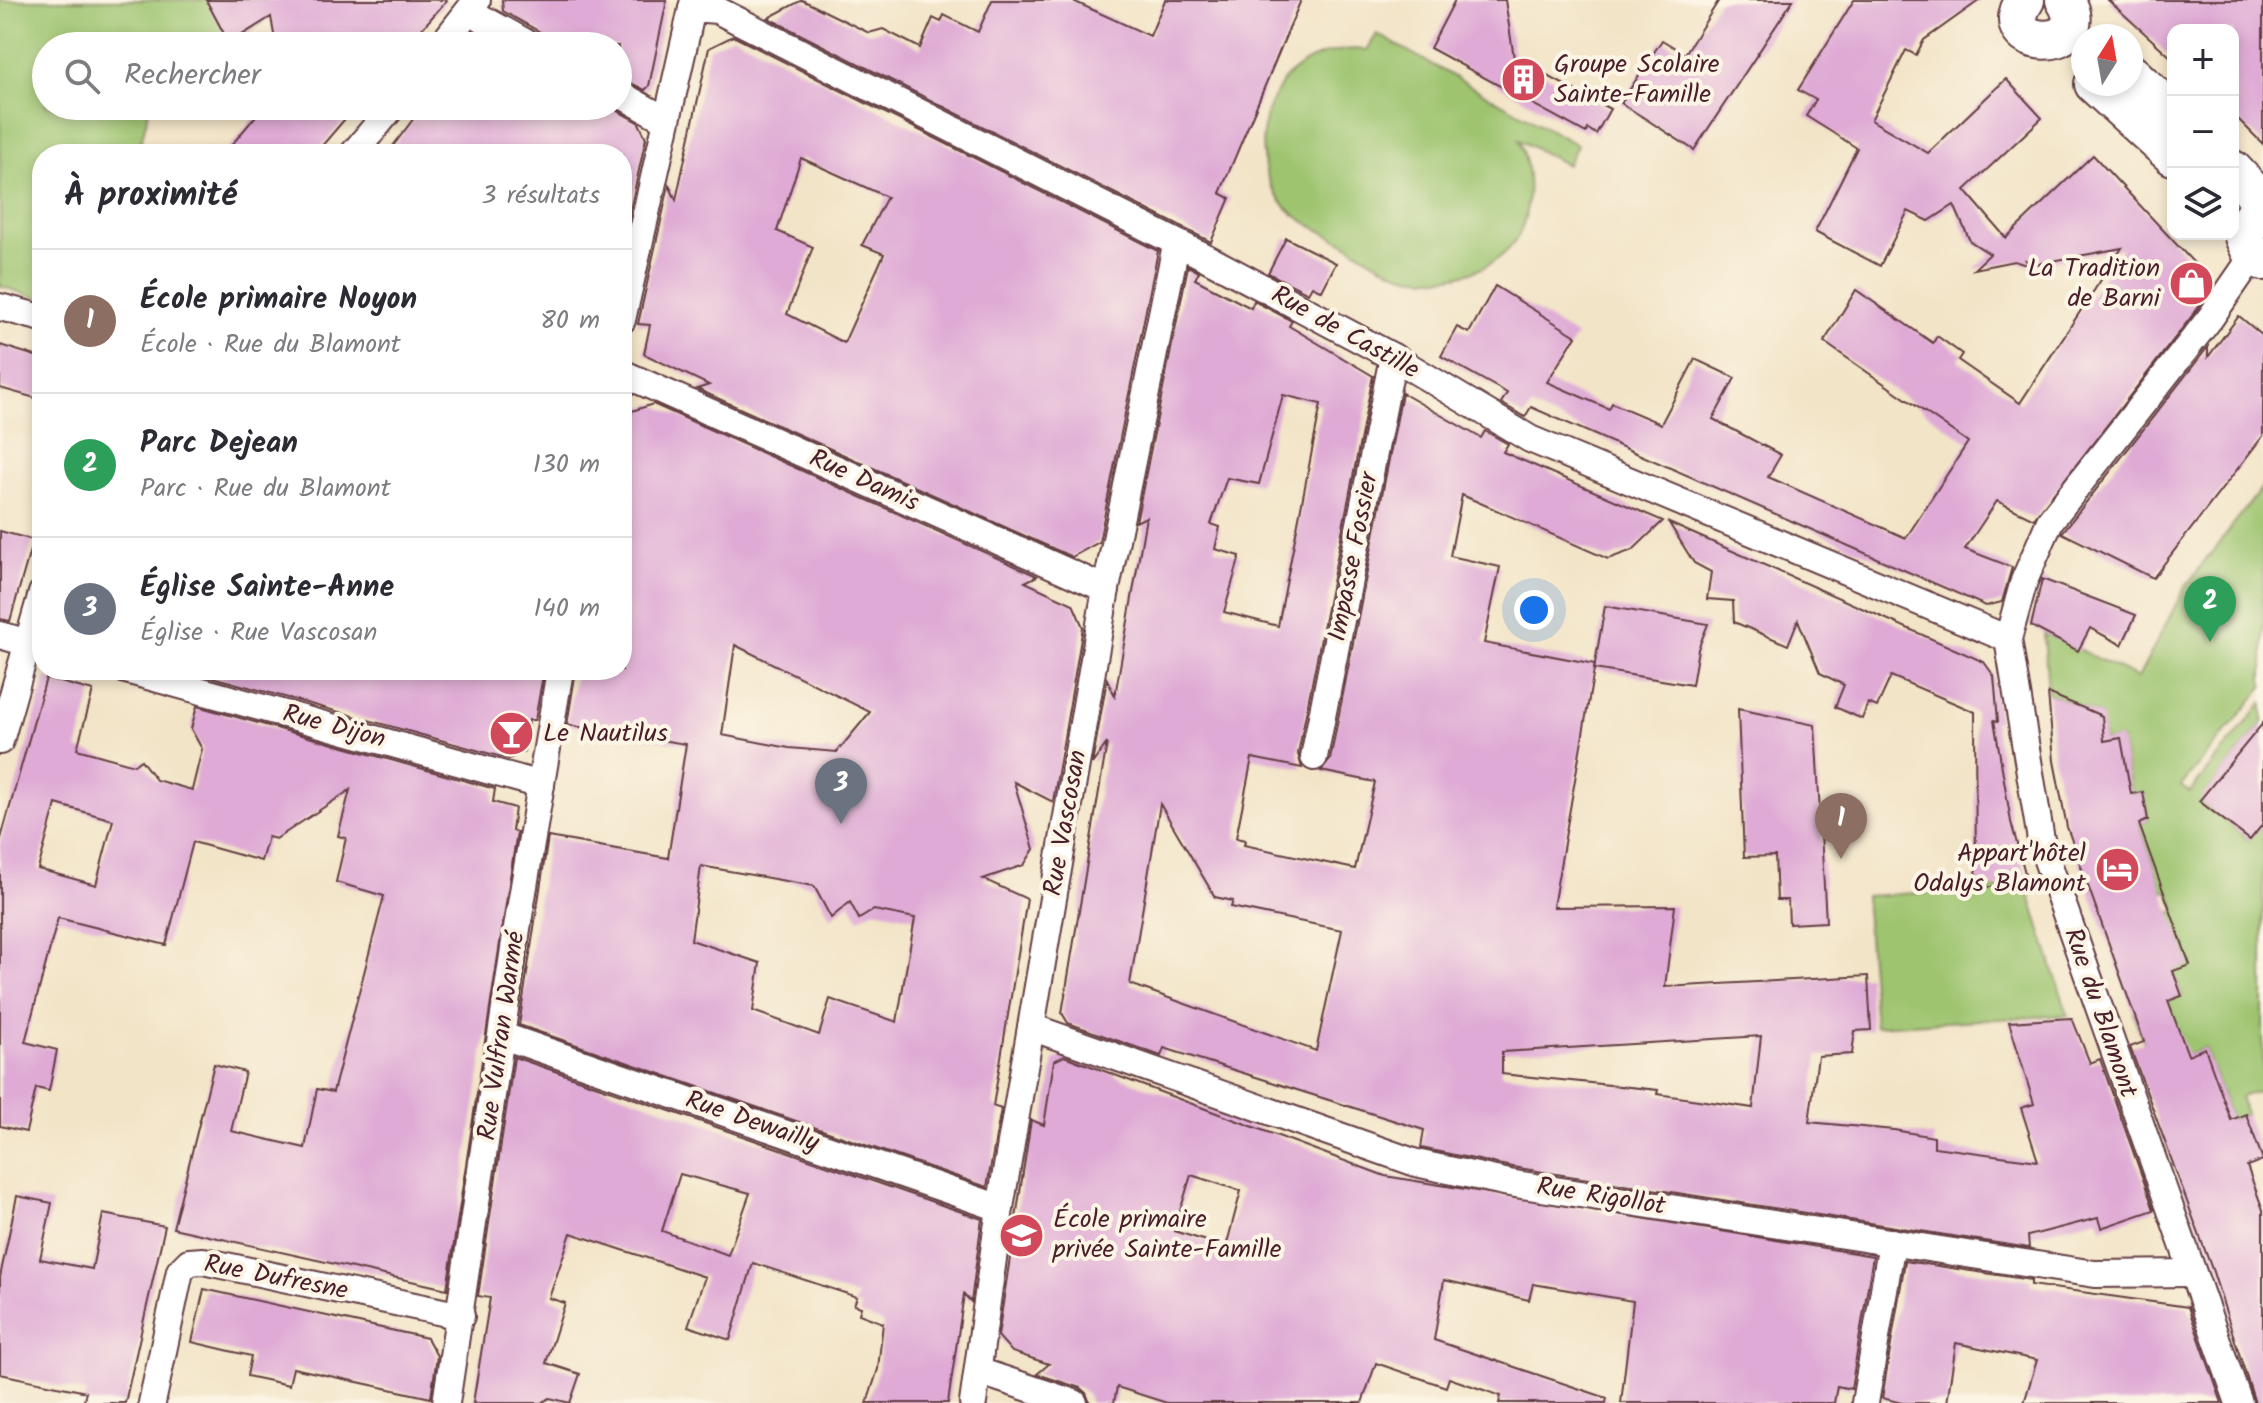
<!DOCTYPE html>
<html lang="fr">
<head>
<meta charset="utf-8">
<style>
	:root { --surface:#fff; --page:#f7f7f7; --text:#2b2b33; --muted:#7c7c81; --line:#e1e1e2; --accent:#d1495b }
	body { margin:0; font-family:Kalam,sans-serif; background:var(--page); color:var(--text) }
	.controls { position:absolute; right:24px; top:24px; display:grid; overflow:hidden; border-radius:16px; box-shadow:0 4px 12px #0003 }
	.controls button { width:72px; height:72px; display:grid; place-items:center; padding:0; border:0; border-bottom:2px solid var(--line); background:var(--surface); color:var(--text); font:40px sans-serif }
	.compass { position:absolute; left:2071px; top:24px; width:72px; height:72px; border-radius:50%; background:var(--surface); box-shadow:0 4px 12px #0003; rotate:11deg }
	.you { position:absolute; left:1534px; top:610px; width:28px; height:28px; margin:-20px; border:6px solid #fff; border-radius:50%; background:#1a73e8; box-shadow:0 0 0 12px #1a73e833 }
	.badge { display:grid; place-items:center; width:52px; height:52px; border-radius:50%; background:var(--accent); color:#fff; font-size:26px; font-weight:700 }
	.pin { position:absolute; translate:-50% -66px; filter:drop-shadow(0 2px 4px #0008) }
	.pin::after { content:''; position:absolute; top:42px; width:28px; height:24px; background:inherit; clip-path:polygon(0 0,100% 0,50% 100%) }
	.list { margin:0; padding:0; list-style:none }
	h2 { display:flex; justify-content:space-between; align-items:center; height:104px; margin:0; padding:0 32px; font-size:34px }
	h2 small { font-size:26px; font-weight:400; color:var(--muted) }
	.list li { display:grid; grid-template-columns:52px 1fr auto; gap:24px; align-items:center; box-sizing:border-box; height:144px; padding:0 32px; border-top:2px solid var(--line) }
	.list b { display:block; font-size:30px; white-space:nowrap }
	.list p { margin:0; font-size:26px; white-space:nowrap; color:var(--muted) }
	.list em { font-size:26px; font-style:normal; color:var(--muted) }
	.icon { flex:none; width:44px; height:44px; fill:none; stroke:currentColor; stroke-width:2; stroke-linecap:round; stroke-linejoin:round }
	.map { position:relative; flex:none; width:2263px; height:1403px; overflow:hidden }
	.search { position:absolute; background:var(--surface); box-shadow:0 4px 12px #0003; left:32px; top:32px; width:600px; height:88px; display:flex; align-items:center; gap:20px; box-sizing:border-box; padding:0 28px; border-radius:44px; color:var(--muted); font-size:30px }
	.panel { position:absolute; background:var(--surface); box-shadow:0 4px 12px #0003; left:32px; top:144px; width:600px; height:536px; border-radius:32px }
	.map>svg:first-child { display:block }
	.green { fill:#9ec46f; stroke:#74724d; stroke-width:2 }
	.building { fill:#dfaad5; fill-rule:evenodd }
	.lines { fill:none; stroke-linecap:round; stroke-linejoin:round }
	.street-casing { stroke:#633d42; stroke-width:30 }
	.secondary-casing { stroke:#633d42; stroke-width:42 }
	.street { stroke:#fff; stroke-width:26 }
	.secondary { stroke:#fff; stroke-width:38 }
	.labels { text-anchor:middle; dominant-baseline:central; stroke-width:8; stroke-linejoin:round; paint-order:stroke }
	.poi-label { font-size:26px; fill:#4a1f2b; stroke:#fcf5e5; text-anchor:start }
	.street-label { font-size:26px; fill:#4a1f2b; stroke:#fcf5e5 }
</style>
</head>
<body>
<div class="map">
<svg width="2263" height="1403" viewBox="0 0 2263 1403">
	<rect width="100%" height="100%" fill="#fcf5e5"/>
	<filter id="ink" filterUnits="userSpaceOnUse"><feTurbulence type="fractalNoise" baseFrequency=".0125" numOctaves="2"/><feDisplacementMap in="SourceGraphic" scale="16" xChannelSelector="R" yChannelSelector="G"/><feConvolveMatrix kernelMatrix="1 2 1 2 8 2 1 2 1" color-interpolation-filters="sRGB"/></filter>
	<filter id="wash" filterUnits="userSpaceOnUse"><feTurbulence type="fractalNoise" baseFrequency=".006" numOctaves="4" result="noise"/><feDisplacementMap in="SourceGraphic" scale="32" xChannelSelector="R" yChannelSelector="G"/><feGaussianBlur stdDeviation="1.8" result="paint"/><feColorMatrix in="noise" values="0 0 0 0 0 0 0 0 0 0 0 0 0 0 0 0 0 1.4 0 .05"/><feComposite in="paint" operator="in"/></filter>
	<g filter="url(#wash)">
		<rect width="100%" height="100%" fill="#f2e4c7"/>
		<g class="green">
			<polygon points="0,0 266,0 262,23 223,46 46,46 46,106 150,106 138,154 42,154 42,299 0,286"/>
			<path d="M1377,34L1577,145L1567,165L1519,140C1530,166 1531,190 1525,217C1515,269 1449,287 1402,274C1382,268 1362,253 1343,242C1324,232 1302,223 1287,208C1256,177 1256,125 1278,89C1295,60 1335,46 1367,50Z"/>
			<polygon points="2263,486 2263,687 2181,786 2190,792 2263,702 2263,723 2200,801 2249,840 2263,824 2263,1090 2240,1097 2246,1114 2231,1120 2205,1048 2188,1055 2144,1042 2133,1013 2182,996 2173,971 2169,914 2176,910 2169,891 2163,892 2139,824 2148,820 2143,792 2131,794 2121,739 2104,741 2101,716 2048,693 2044,633 2138,678 2185,587"/>
			<polygon points="2027,887 2068,1015 1875,1026 1865,896"/>
		</g>
		<g id="blocks">
			<g class="building">
				<polygon points="206,0 447,0 407,46 276,46 271,17 229,43"/>
				<polygon points="502,0 667,0 649,86 645,90 618,77 618,46 548,46 540,32 503,11"/>
				<polygon points="802,0 869,33 883,29 920,48 933,18 941,22 944,15 978,32 992,0 1071,0 1150,36 1165,0 1301,0 1220,193 1230,198 1211,242 768,18"/>
				<polygon points="1455,0 1505,0 1514,58 1610,109 1596,134 1588,129 1586,133 1430,48"/>
				<polygon points="1719,0 1793,0 1694,150 1621,103 1662,40 1685,54"/>
				<polygon points="1854,0 1980,0 1924,40 1916,55 1906,50 1871,120 1928,153 2006,79 2042,118 1965,190 2006,238 2093,155 2207,277 2207,294 2198,308 2034,519 1997,501 1965,549 2012,567 2002,602 1986,606 1531,407 1525,417 1501,403 1507,393 1441,356 1457,327 1469,333 1495,286 1576,336 1547,382 1609,409 1612,403 1661,424 1695,359 1735,378 1713,419 1781,455 1768,477 1906,538 1968,442 1824,342 1856,290 1933,343 1937,336 1962,354 1958,360 2020,403 2122,248 2031,265 2024,259 2030,266 2014,261 1974,269 1990,254 1970,241 1954,205 1929,221 1908,211 1880,266 1815,232 1857,148 1806,116 1816,100 1798,90"/>
				<polygon points="2108,0 2263,0 2263,144 2233,114 2233,30 2173,30 2173,59"/>
				<path d="M733,36L1158,251L1099,542L1072,557L697,389L709,385L644,354L650,325L638,324L669,185L676,200L709,48ZM801,158L887,197L862,245L884,254L844,343L787,314L813,247L777,231Z"/>
				<polygon points="264,106 356,106 315,154 224,154"/>
				<polygon points="423,106 609,106 639,123 646,138 622,247 622,154 387,154"/>
				<polygon points="1286,238 1336,263 1322,291 1312,286 1308,293 1268,273"/>
				<path d="M1188,266L1199,272L1195,279L1251,308L1254,301L1292,321L1289,326L1373,376L1298,754L1302,768L1252,758L1236,838L1245,840L1244,845L1355,869L1375,782L1321,771L1330,760L1402,393L1481,438L1485,431L1508,444L1503,452L1663,521L1633,550L1608,559L1462,495L1450,556L1500,567L1484,643L1595,664L1553,907L1675,906L1665,987L1868,976L1871,1030L1855,1031L1852,1054L1818,1056L1809,1122L1894,1130L1934,1137V1147L2038,1161L2021,1108L2034,1104L2009,1022L2072,1018L2090,1063L2100,1059L2154,1210L2101,1228L2098,1218L2028,1236L2029,1248L1512,1167L1421,1148L1424,1130L1164,1048L1161,1056L1068,1023L1062,1013L1107,743L1092,764L1107,679L1115,696L1146,517L1136,522ZM1283,395L1321,404L1278,626L1224,612L1240,556L1215,549L1220,527L1211,524L1227,478L1259,484ZM1160,804L1215,897L1233,901L1231,907L1342,930L1316,1051L1130,984ZM1761,1036L1753,1108L1657,1094L1658,1090L1502,1074V1052Z"/>
				<polygon points="2239,316 2263,336 2263,436 2153,578 2062,533 2208,347 2208,357"/>
				<polygon points="0,345 42,358 42,400 0,388"/>
				<path d="M653,404L1037,576L1025,582L1073,604L1083,627L1053,802L1014,782L1034,849L1024,865L983,879L1027,899L993,1106L1001,1109L987,1187L519,1025L548,837L668,858L686,744L567,725L576,670H622V462L632,411ZM735,645L870,712L837,752L789,748L722,735ZM701,866L814,886L831,918L850,902L859,919L874,910L915,918L897,1022L830,999L819,1035L753,1011L760,963L691,940Z"/>
				<polygon points="1669,523 1984,662 1994,676 1998,721 1994,720 2011,822 2028,884 1976,888 1975,712 1891,676 1877,707 1868,703 1862,719 1835,707 1844,685 1820,673 1798,620 1788,645 1734,622 1733,601 1707,599 1711,572 1694,563"/>
				<polygon points="0,531 33,540 10,621 0,619"/>
				<polygon points="2042,579 2136,615 2122,645 2090,628 2078,651 2031,626"/>
				<polygon points="1605,606 1708,624 1698,649 1692,685 1594,669"/>
				<polygon points="206,670 544,670 535,720 529,720 524,751 509,759 205,675"/>
				<path d="M46,678L93,691L77,749L134,765L141,760L156,780L192,790L202,749L191,729L197,706L495,789L493,802L515,808L512,831L517,832L447,1289L173,1228L214,1064L245,1072L231,1131L305,1148L317,1089L333,1092L384,896L336,882L346,838L338,836L350,790L276,839L268,837L261,861L193,842L166,945L58,918L25,1042L57,1050L49,1091L36,1088L26,1132L0,1126V842ZM56,804L113,820L96,885L38,869Z"/>
				<polygon points="2048,693 2102,716 2104,741 2121,738 2131,794 2143,792 2148,820 2139,824 2190,965 2173,971 2182,996 2168,1001 2188,1055 2205,1048 2231,1120 2246,1114 2263,1160 2247,1166 2263,1210 2263,1403 2255,1403 2213,1272 2130,1047 2144,1042 2067,827 2054,761"/>
				<polygon points="1738,709 1815,725 1826,922 1789,924 1788,900 1777,900 1775,856 1744,857"/>
				<polygon points="2263,723 2263,824 2250,840 2199,801"/>
				<path d="M1064,1056L1385,1176L1873,1256L1851,1389L1837,1386L1834,1403H1621L1633,1301L1533,1284L1529,1300L1444,1280L1434,1340L1607,1398L1606,1403H1499L1501,1396L1449,1378L1446,1387L1376,1363L1362,1403H1167L1117,1387L1114,1403H1090L1086,1393L1080,1388L1037,1374L1049,1364L1012,1352L998,1336L1031,1120L1044,1125L1054,1061ZM1191,1175L1241,1191L1226,1247L1174,1231Z"/>
				<path d="M514,1057L982,1219L971,1302L964,1294L948,1403H867L878,1369L883,1323L859,1314L861,1307L854,1305L857,1297L753,1263L730,1340L688,1326L705,1277L571,1233L549,1298L565,1303L546,1363L580,1374L570,1403L550,1398L541,1403H473L490,1298L478,1296ZM680,1174L750,1193L728,1255L662,1231Z"/>
				<polygon points="17,1196 52,1203 40,1259 92,1269 103,1214 165,1226 125,1403 83,1403 86,1392 0,1374 0,1277"/>
				<polygon points="1905,1261 2031,1280 2031,1285 2188,1307 2222,1403 2024,1403 2037,1360 1956,1343 1947,1403 1902,1403 1882,1398"/>
				<polygon points="204,1289 427,1338 437,1356 431,1398 293,1368 289,1385 247,1376 251,1356 192,1342"/>
			</g>
		</g>
	</g>
	<g filter="url(#ink)">
		<use href="#blocks" fill-opacity="0" stroke="#633d42" stroke-width="2"/>
		<g class="lines">
			<defs>
				<g id="street">
					<polyline points="692,8 717,10 1207,258 1393,357 1530,439 2008,639"/>
					<polyline points="469,11 532,46"/>
					<polyline points="441,46 477,0"/>
					<polyline points="618,93 664,119"/>
					<polyline points="353,154 393,106"/>
					<polyline points="0,307 42,318"/>
					<polyline points="622,320 694,0"/>
					<polyline points="622,373 1106,589"/>
					<polyline points="0,635 42,647"/>
					<polyline points="126,670 541,785"/>
					<polyline points="0,741 42,593"/>
					<polyline points="1314,757 1393,357"/>
					<polyline points="1031,1027 1416,1163 1509,1183 2095,1274 2191,1273"/>
					<polyline points="503,1036 1000,1208"/>
					<polyline points="978,1371 1074,1403"/>
					<polyline points="152,1403 180,1271 189,1262 203,1261 461,1316"/>
					<polyline points="446,1403 518,922 560,670"/>
					<polyline points="973,1403 1000,1208 1106,589 1176,245"/>
					<polyline points="1865,1403 1892,1242"/>
					<polyline points="2239,1403 2042,846 2008,639 2024,581 2050,521 2211,317 2253,256"/>
				</g>
				<g id="secondary">
					<path d="M2025,0C1990,53 2099,53 2065,0"/>
					<polyline points="2131,74 2173,113"/>
					<polyline points="2094,84 2173,156"/>
					<polyline points="2233,170 2263,202"/>
					<polyline points="2263,212 2252,217 2244,237 2253,256 2263,261"/>
				</g>
			</defs>
			<use href="#street" class="street-casing"/>
			<use href="#secondary" class="secondary-casing"/>
			<use href="#street" class="street"/>
			<use href="#secondary" class="secondary"/>
		</g>
	</g>
	<defs>
		<symbol id="building-disc" viewBox="-11 -11 22 22"><circle r="9.5" fill="#d1495b" stroke="#fcf5e5"/><path d="M-4-6H4V6H1V3H-1V6H-4ZM-2.5-4.3h1.7v1.8h-1.7ZM.8-4.3h1.7v1.8H.8ZM-2.5-1h1.7V.8h-1.7ZM.8-1h1.7V.8H.8Z" fill="#fff"/></symbol>
		<symbol id="shop-disc" viewBox="-11 -11 22 22"><circle r="9.5" fill="#d1495b" stroke="#fcf5e5"/><path d="M-5-2.5h2.3a2.7 3.5 0 0 1 5.4 0H5L5.5 6h-11ZM-1.5-2.5h3a1.5 2.3 0 0 0-3 0Z" fill="#fff"/></symbol>
		<symbol id="bar-disc" viewBox="-11 -11 22 22"><circle r="9.5" fill="#d1495b" stroke="#fcf5e5"/><path d="M-6-5H6L.8 .8V4.5H3.5V6h-7V4.5H-.8V.8Z" fill="#fff"/></symbol>
		<symbol id="hotel-disc" viewBox="-11 -11 22 22"><circle r="9.5" fill="#d1495b" stroke="#fcf5e5"/><path d="M-6-4.5h1.5V1H6V5H4.5V3h-9V5H-6ZM-4 0a1.8 1.8 0 1 1 3.6 0ZM.5 0V-2.5h3Q6-2.5 6 0Z" fill="#fff"/></symbol>
		<symbol id="school-disc" viewBox="-11 -11 22 22"><circle r="9.5" fill="#d1495b" stroke="#fcf5e5"/><path d="M0-5L7-2L0 1L-7-2ZM-4 1L0 2.5L4 1V4Q0 6-4 4Z" fill="#fff"/></symbol>
	</defs>
	<g fill-rule="evenodd">
		<use href="#building-disc" x="1498" y="54" width="51" height="51"/>
		<use href="#shop-disc" x="2166" y="258" width="51" height="51"/>
		<use href="#bar-disc" x="486" y="708" width="51" height="51"/>
		<use href="#hotel-disc" x="2092" y="844" width="51" height="51"/>
		<use href="#school-disc" x="996" y="1210" width="51" height="51"/>
	</g>
	<g class="labels">
		<g class="poi-label">
			<text x="1554" y="65">Groupe Scolaire<tspan x="1554" dy="30">Sainte-Famille</tspan></text>
			<text x="2160" y="269" text-anchor="end">La Tradition<tspan x="2160" dy="30">de Barni</tspan></text>
			<text x="543" y="734">Le Nautilus</text>
			<text x="2086" y="854" text-anchor="end">Appart'hôtel<tspan x="2086" dy="30">Odalys Blamont</tspan></text>
			<text x="1053" y="1220">École primaire<tspan x="1053" dy="30">privée Sainte-Famille</tspan></text>
		</g>
		<g class="street-label">
			<text transform="translate(1345 333) rotate(29)">Rue de Castille</text>
			<text transform="translate(864 481) rotate(24)">Rue Damis</text>
			<text transform="translate(1354 557) rotate(-79)">Impasse Fossier</text>
			<text transform="translate(334 727) rotate(15)">Rue Dijon</text>
			<text transform="translate(1066 823) rotate(-80)">Rue Vascosan</text>
			<text transform="translate(2100 1013) rotate(71)">Rue du Blamont</text>
			<text transform="translate(502 1036) rotate(-82)">Rue Vulfran Warmé</text>
			<text transform="translate(752 1122) rotate(19)">Rue Dewailly</text>
			<text transform="translate(1601 1197) rotate(9)">Rue Rigollot</text>
			<text transform="translate(276 1278) rotate(11)">Rue Dufresne</text>
		</g>
	</g>
</svg>
<div class="controls">
<button>+</button>
<button>−</button>
<button><svg class="icon" aria-label="layers" viewBox="0 0 24 24"><path d="M12 4l9 5-9 5-9-5zM3 14l9 5 9-5"/></svg></button>
</div>
<svg class="compass" viewBox="-18 -18 36 36"><path d="M0-13l5 13h-10z" fill="#e53935"/><path d="M0 13l5-13h-10z" fill="#7c7c81"/></svg>
<div class="you"></div>
<div class="pin badge" style="left:1841px;top:859px;background:#8d6e63">1</div>
<div class="pin badge" style="left:2210px;top:642px;background:#2e9e5b">2</div>
<div class="pin badge" style="left:841px;top:824px;background:#6b7280">3</div>
<div class="search"><svg class="icon" aria-label="search" viewBox="0 0 24 24"><circle cx="10" cy="10" r="6"/><path d="M15 15l6 6"/></svg>Rechercher</div>
<section class="panel">
<h2>À proximité<small>3 résultats</small></h2>
<ul class="list">
<li><span class="badge" style="background:#8d6e63">1</span><div><b>École primaire Noyon</b><p>École · Rue du Blamont</p></div><em>80 m</em></li>
<li><span class="badge" style="background:#2e9e5b">2</span><div><b>Parc Dejean</b><p>Parc · Rue du Blamont</p></div><em>130 m</em></li>
<li><span class="badge" style="background:#6b7280">3</span><div><b>Église Sainte-Anne</b><p>Église · Rue Vascosan</p></div><em>140 m</em></li>
</ul>
</section>
</div>
</body>
</html>
